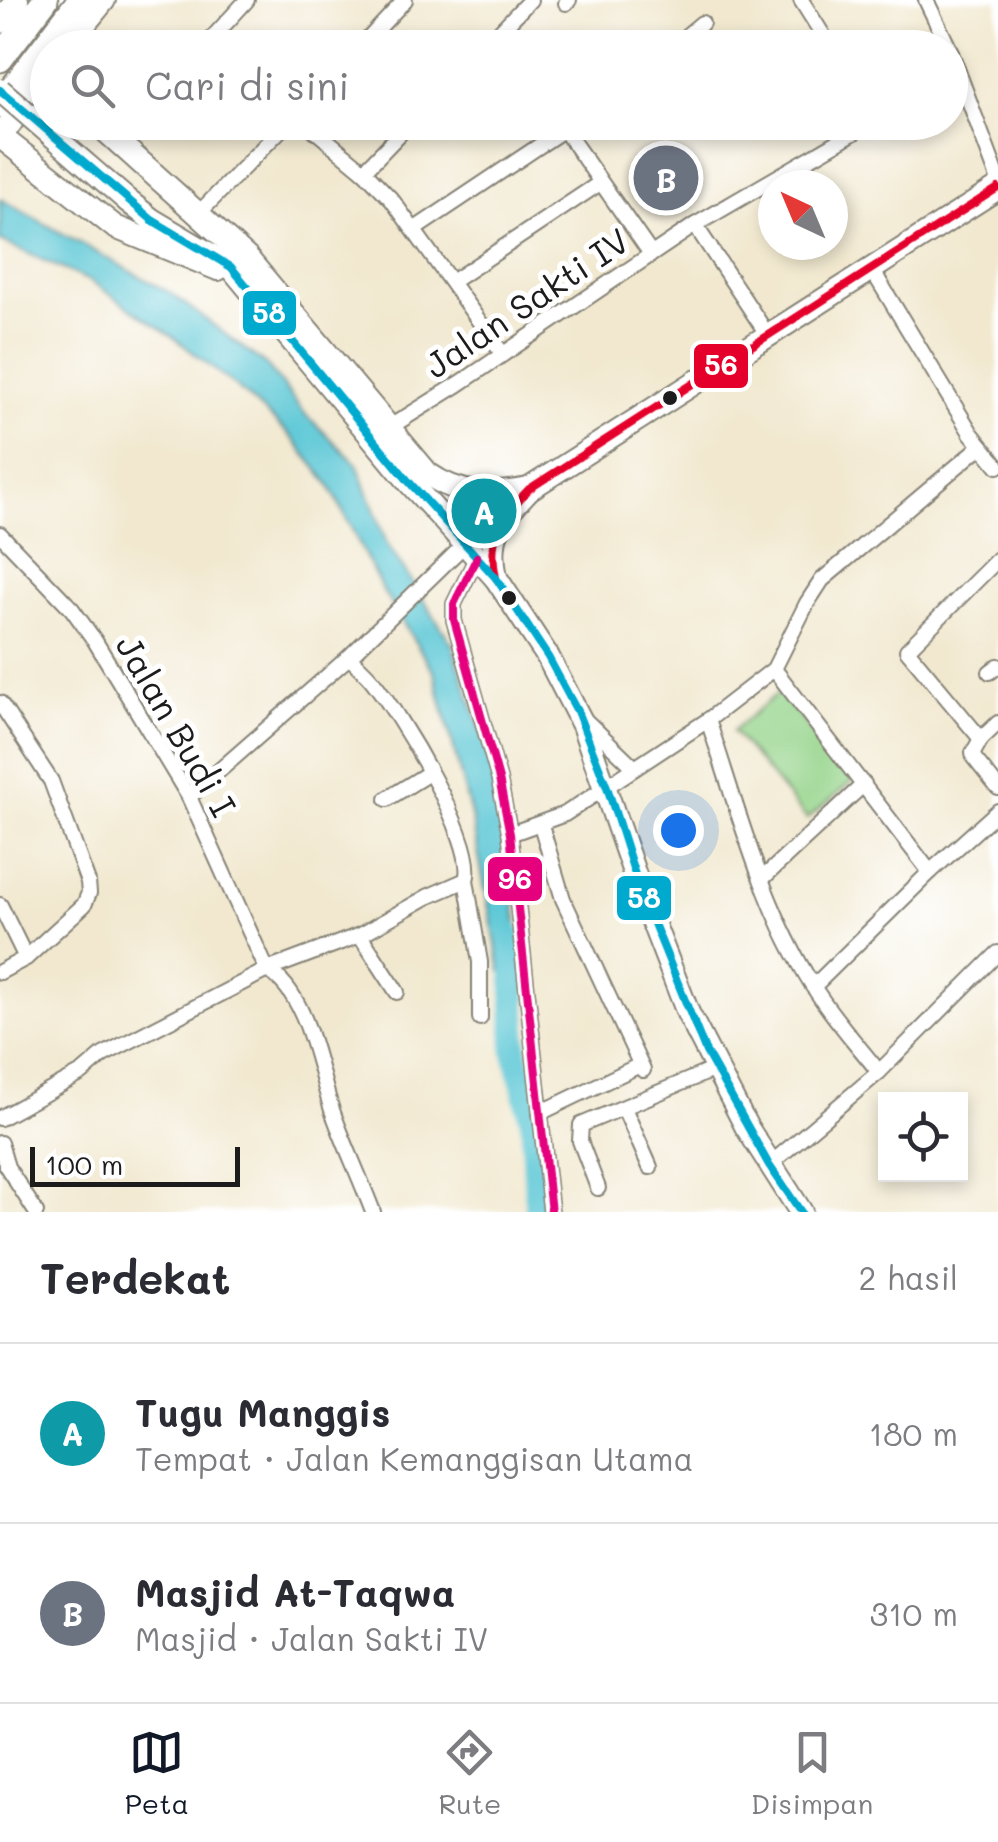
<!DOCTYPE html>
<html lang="id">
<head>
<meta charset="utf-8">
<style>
	:root { --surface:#fff; --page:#f2f2f3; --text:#2b2b33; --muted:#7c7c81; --line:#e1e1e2; --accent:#111827 }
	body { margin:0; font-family:Mali,sans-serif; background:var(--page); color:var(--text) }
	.controls { position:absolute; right:30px; bottom:30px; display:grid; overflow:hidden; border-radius:0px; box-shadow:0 5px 15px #0003 }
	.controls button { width:90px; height:90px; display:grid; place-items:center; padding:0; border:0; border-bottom:2px solid var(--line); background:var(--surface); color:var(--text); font:50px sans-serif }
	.compass { position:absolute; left:758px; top:170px; width:90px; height:90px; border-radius:50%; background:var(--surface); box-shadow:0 5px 15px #0003; rotate:316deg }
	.scale { position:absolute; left:30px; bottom:25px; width:210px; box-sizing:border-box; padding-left:10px; border:5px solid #1c1c1c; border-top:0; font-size:28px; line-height:35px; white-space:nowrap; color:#1c1c1c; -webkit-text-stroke:8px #fff; paint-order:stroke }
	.you { position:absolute; left:678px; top:830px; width:35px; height:35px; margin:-25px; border:8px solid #fff; border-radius:50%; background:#1a73e8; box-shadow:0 0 0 15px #1a73e833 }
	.badge { display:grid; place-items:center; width:65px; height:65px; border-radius:50%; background:var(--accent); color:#fff; font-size:32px; font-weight:700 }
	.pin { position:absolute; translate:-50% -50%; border:5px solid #fff; box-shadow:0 2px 10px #0006 }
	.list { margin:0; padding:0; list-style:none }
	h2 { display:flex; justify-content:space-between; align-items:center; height:130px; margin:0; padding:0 40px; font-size:42px }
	h2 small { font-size:32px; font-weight:400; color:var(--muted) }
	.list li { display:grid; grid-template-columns:65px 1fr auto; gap:30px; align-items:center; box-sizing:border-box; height:180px; padding:0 40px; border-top:2px solid var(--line) }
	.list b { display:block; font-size:38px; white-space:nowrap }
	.list p { margin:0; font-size:32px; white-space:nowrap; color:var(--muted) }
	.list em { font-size:32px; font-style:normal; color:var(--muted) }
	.icon { flex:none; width:55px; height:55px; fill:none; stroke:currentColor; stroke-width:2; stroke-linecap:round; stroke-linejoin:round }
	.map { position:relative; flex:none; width:998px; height:1212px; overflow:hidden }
	.search { position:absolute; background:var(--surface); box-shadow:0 5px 15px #0003; left:30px; right:30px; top:30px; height:110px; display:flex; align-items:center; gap:25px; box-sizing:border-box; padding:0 35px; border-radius:55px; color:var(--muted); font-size:38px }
	.sheet { height:490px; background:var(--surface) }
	nav { display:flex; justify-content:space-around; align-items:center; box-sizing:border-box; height:140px; border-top:2px solid var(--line); background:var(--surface); font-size:28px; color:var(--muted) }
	nav a { display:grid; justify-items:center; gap:5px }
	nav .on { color:var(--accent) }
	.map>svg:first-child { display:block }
	.green { fill:#95d48a; stroke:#587853; stroke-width:2.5 }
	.water { fill:#5cc7d5; stroke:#3c7278; stroke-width:2.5 }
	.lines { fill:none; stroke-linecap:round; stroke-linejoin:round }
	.river { stroke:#5cc7d5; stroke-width:25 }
	.street-casing { stroke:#868276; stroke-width:18 }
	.primary-casing { stroke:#868276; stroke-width:26 }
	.highway-casing { stroke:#868276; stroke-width:29 }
	.street { stroke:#fff; stroke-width:14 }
	.primary { stroke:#fff; stroke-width:22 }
	.highway { stroke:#fff; stroke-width:25 }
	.primary-bridge-casing { stroke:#868276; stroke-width:26; stroke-linecap:butt }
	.primary-bridge { stroke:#fff; stroke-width:22 }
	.bus-1-casing { stroke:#fff; stroke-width:15 }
	.bus-2-casing { stroke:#fff; stroke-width:15 }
	.bus-3-casing { stroke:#fff; stroke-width:15 }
	.bus-1 { stroke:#e4002b; stroke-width:8 }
	.bus-2 { stroke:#00a9ce; stroke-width:8 }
	.bus-3 { stroke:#e5007d; stroke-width:8 }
	.bus-dot { fill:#1c1c1c; stroke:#fff; stroke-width:4 }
	.labels { text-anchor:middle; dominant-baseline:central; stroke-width:10; stroke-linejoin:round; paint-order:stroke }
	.street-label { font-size:35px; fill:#1c1c1c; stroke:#fff }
	.line-badge { stroke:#fff; stroke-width:4 }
	.badge-label { font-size:28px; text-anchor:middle; font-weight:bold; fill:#fff }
</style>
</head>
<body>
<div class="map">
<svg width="998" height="1212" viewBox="0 0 998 1212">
	<rect width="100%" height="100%" fill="#fff"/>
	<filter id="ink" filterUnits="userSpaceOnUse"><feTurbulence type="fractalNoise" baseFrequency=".01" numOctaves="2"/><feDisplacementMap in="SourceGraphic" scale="20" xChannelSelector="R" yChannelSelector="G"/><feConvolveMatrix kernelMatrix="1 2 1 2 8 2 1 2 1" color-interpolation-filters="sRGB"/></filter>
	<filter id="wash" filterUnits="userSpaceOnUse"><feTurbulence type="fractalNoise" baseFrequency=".0048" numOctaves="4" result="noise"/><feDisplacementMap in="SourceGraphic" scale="40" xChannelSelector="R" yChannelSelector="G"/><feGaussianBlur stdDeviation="2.25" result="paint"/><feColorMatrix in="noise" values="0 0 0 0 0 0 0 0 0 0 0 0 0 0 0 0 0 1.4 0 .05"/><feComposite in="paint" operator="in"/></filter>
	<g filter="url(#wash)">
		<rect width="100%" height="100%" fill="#f1e8cf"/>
		<polygon class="green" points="779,692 853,781 807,819 733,731"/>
		<polygon class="water" points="0,199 172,294 267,366 306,415 357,464 387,544 452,644 502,794 521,956 501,971 471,815 434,672 384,593 329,484 288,433 233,384 172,336 92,282 0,241"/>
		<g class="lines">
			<polyline class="river" points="507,930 514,959 515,1051 533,1124 537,1212"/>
		</g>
	</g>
	<g filter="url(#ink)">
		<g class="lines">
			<defs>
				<g id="street">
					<polyline points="801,0 831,48"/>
					<polyline points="926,0 949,48"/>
					<polyline points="566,3 569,0"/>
					<polyline points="203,48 247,0"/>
					<polyline points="360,48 405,0"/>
					<polyline points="484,48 530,0"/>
					<polyline points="672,48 702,23"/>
					<polyline points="950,50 998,178"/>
					<polyline points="305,122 364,171 392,200 502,353"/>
					<polyline points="559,122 651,254"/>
					<polyline points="121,142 139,122"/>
					<polyline points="364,171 411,122"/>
					<polyline points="199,213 288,122"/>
					<polyline points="695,225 767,334"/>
					<polyline points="415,229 575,122"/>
					<polyline points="871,268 971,433 998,466"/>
					<polyline points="453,281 600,183"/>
					<polyline points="390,427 459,384 695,225 872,122"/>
					<polyline points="0,534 72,609 95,641 189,797 267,970"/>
					<polyline points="477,557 454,604 454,620 499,779 510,834 551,1212"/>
					<polyline points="998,559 907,650 981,739 998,723"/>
					<path d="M349,657C356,664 364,671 371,679C397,711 479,843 466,880L480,962V1018"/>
					<polyline points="774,669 930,872"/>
					<polyline points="990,672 998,666"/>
					<polyline points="0,703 51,781 88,882 89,893 84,905 26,958 0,972"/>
					<polyline points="585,720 635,768"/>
					<path d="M708,720C738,809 762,906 813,986C832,1017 857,1044 879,1072"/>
					<polyline points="981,739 973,753 974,758 998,788"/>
					<polyline points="189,797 349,657 464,545"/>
					<polyline points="387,799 429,773"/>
					<polyline points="541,825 563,899 643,1070"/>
					<polyline points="510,834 565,814 708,720 774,669 807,603 822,580 981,446"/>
					<polyline points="762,879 864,784"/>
					<polyline points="0,905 26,958"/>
					<polyline points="360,935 397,992"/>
					<path d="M267,970C308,992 318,1069 332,1110C344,1144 360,1177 373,1212"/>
					<polyline points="813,987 930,872 998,811"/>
					<polyline points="624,1108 650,1167"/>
					<polyline points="540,1113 640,1065"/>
					<polyline points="0,1118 82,1073 103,1055 267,970 360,935 427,897 466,880"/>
					<polyline points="0,1143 7,1167 36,1212"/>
					<polyline points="769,1165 879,1072 998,953"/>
					<polyline points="598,1188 580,1141 581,1125 715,1069"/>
				</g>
				<g id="primary">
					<polyline points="0,22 17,0"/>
					<polyline points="65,48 104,0"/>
					<path d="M96,122L248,259L428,474C461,497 490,496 529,489"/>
					<polyline points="1,137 115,227 218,269"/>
					<polyline points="0,138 48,70"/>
					<polyline points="128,201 152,220 231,267 410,483 496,578 548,657 583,725 638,884 688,1013 746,1126 801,1212"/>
					<path d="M496,578C487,534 500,520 529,489L998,188"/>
				</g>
				<g id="highway">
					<polyline points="0,59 45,0"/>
					<polyline points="0,105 80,0"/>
				</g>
			</defs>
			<use href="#street" class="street-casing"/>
			<use href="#primary" class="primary-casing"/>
			<use href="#highway" class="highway-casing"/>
			<use href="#street" class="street"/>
			<use href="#primary" class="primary"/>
			<use href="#highway" class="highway"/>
			<defs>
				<polyline id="primary-bridge" points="0,90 128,201"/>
			</defs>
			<use href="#primary-bridge" class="primary-bridge-casing"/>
			<use href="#primary-bridge" class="primary-bridge"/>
			<defs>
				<path id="bus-1" d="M496,578C487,534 500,520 529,489L998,188"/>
				<polyline id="bus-2" points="0,90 152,220 231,267 410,483 496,578 548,657 577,711 607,787 638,884 705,1050 769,1165 801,1212"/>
				<polyline id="bus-3" points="477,557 454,604 454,620 499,779 510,834 551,1212"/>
			</defs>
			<use href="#bus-1" class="bus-1-casing"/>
			<use href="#bus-2" class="bus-2-casing"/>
			<use href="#bus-3" class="bus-3-casing"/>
			<use href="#bus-1" class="bus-1"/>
			<use href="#bus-2" class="bus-2"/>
			<use href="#bus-3" class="bus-3"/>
		</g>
	</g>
	<g class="bus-dot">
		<circle cx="670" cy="398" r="9"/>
		<circle cx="509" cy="598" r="9"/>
	</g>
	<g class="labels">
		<g class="street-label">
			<text transform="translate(526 302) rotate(-34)">Jalan Sakti IV</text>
			<text transform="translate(177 725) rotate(60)">Jalan Budi I</text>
		</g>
	</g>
	<g class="line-badge">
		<rect x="241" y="289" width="57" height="48" rx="10" fill="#00a9ce"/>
		<rect x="692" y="342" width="58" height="48" rx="10" fill="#e4002b"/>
		<rect x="486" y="855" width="58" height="48" rx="10" fill="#e5007d"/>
		<rect x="615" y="874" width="58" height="48" rx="10" fill="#00a9ce"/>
	</g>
	<g class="badge-label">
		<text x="269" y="323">58</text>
		<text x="721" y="375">56</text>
		<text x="515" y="889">96</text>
		<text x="644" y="908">58</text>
	</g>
</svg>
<div class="controls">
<button><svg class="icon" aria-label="locate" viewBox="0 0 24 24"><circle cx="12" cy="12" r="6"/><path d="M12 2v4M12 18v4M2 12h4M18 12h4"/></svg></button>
</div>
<svg class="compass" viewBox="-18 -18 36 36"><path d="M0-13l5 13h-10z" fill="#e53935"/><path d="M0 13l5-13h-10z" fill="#7c7c81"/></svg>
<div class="scale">100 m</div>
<div class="you"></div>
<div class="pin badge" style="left:484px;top:511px;background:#0f9aa8">A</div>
<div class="pin badge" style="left:666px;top:178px;background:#6b7280">B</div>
<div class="search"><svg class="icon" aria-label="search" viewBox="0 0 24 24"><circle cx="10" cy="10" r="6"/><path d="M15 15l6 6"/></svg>Cari di sini</div>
</div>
<section class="sheet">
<h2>Terdekat<small>2 hasil</small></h2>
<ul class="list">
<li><span class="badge" style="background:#0f9aa8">A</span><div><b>Tugu Manggis</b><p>Tempat · Jalan Kemanggisan Utama</p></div><em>180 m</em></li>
<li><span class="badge" style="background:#6b7280">B</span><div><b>Masjid At-Taqwa</b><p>Masjid · Jalan Sakti IV</p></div><em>310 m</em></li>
</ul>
</section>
<nav>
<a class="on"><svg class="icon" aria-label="map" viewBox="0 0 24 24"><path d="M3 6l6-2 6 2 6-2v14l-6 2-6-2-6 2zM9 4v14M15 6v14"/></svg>Peta</a>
<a><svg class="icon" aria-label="directions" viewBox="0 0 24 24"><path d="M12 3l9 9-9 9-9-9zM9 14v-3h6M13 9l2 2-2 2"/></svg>Rute</a>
<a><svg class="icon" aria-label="saved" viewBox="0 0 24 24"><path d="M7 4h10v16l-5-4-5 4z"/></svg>Disimpan</a>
</nav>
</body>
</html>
